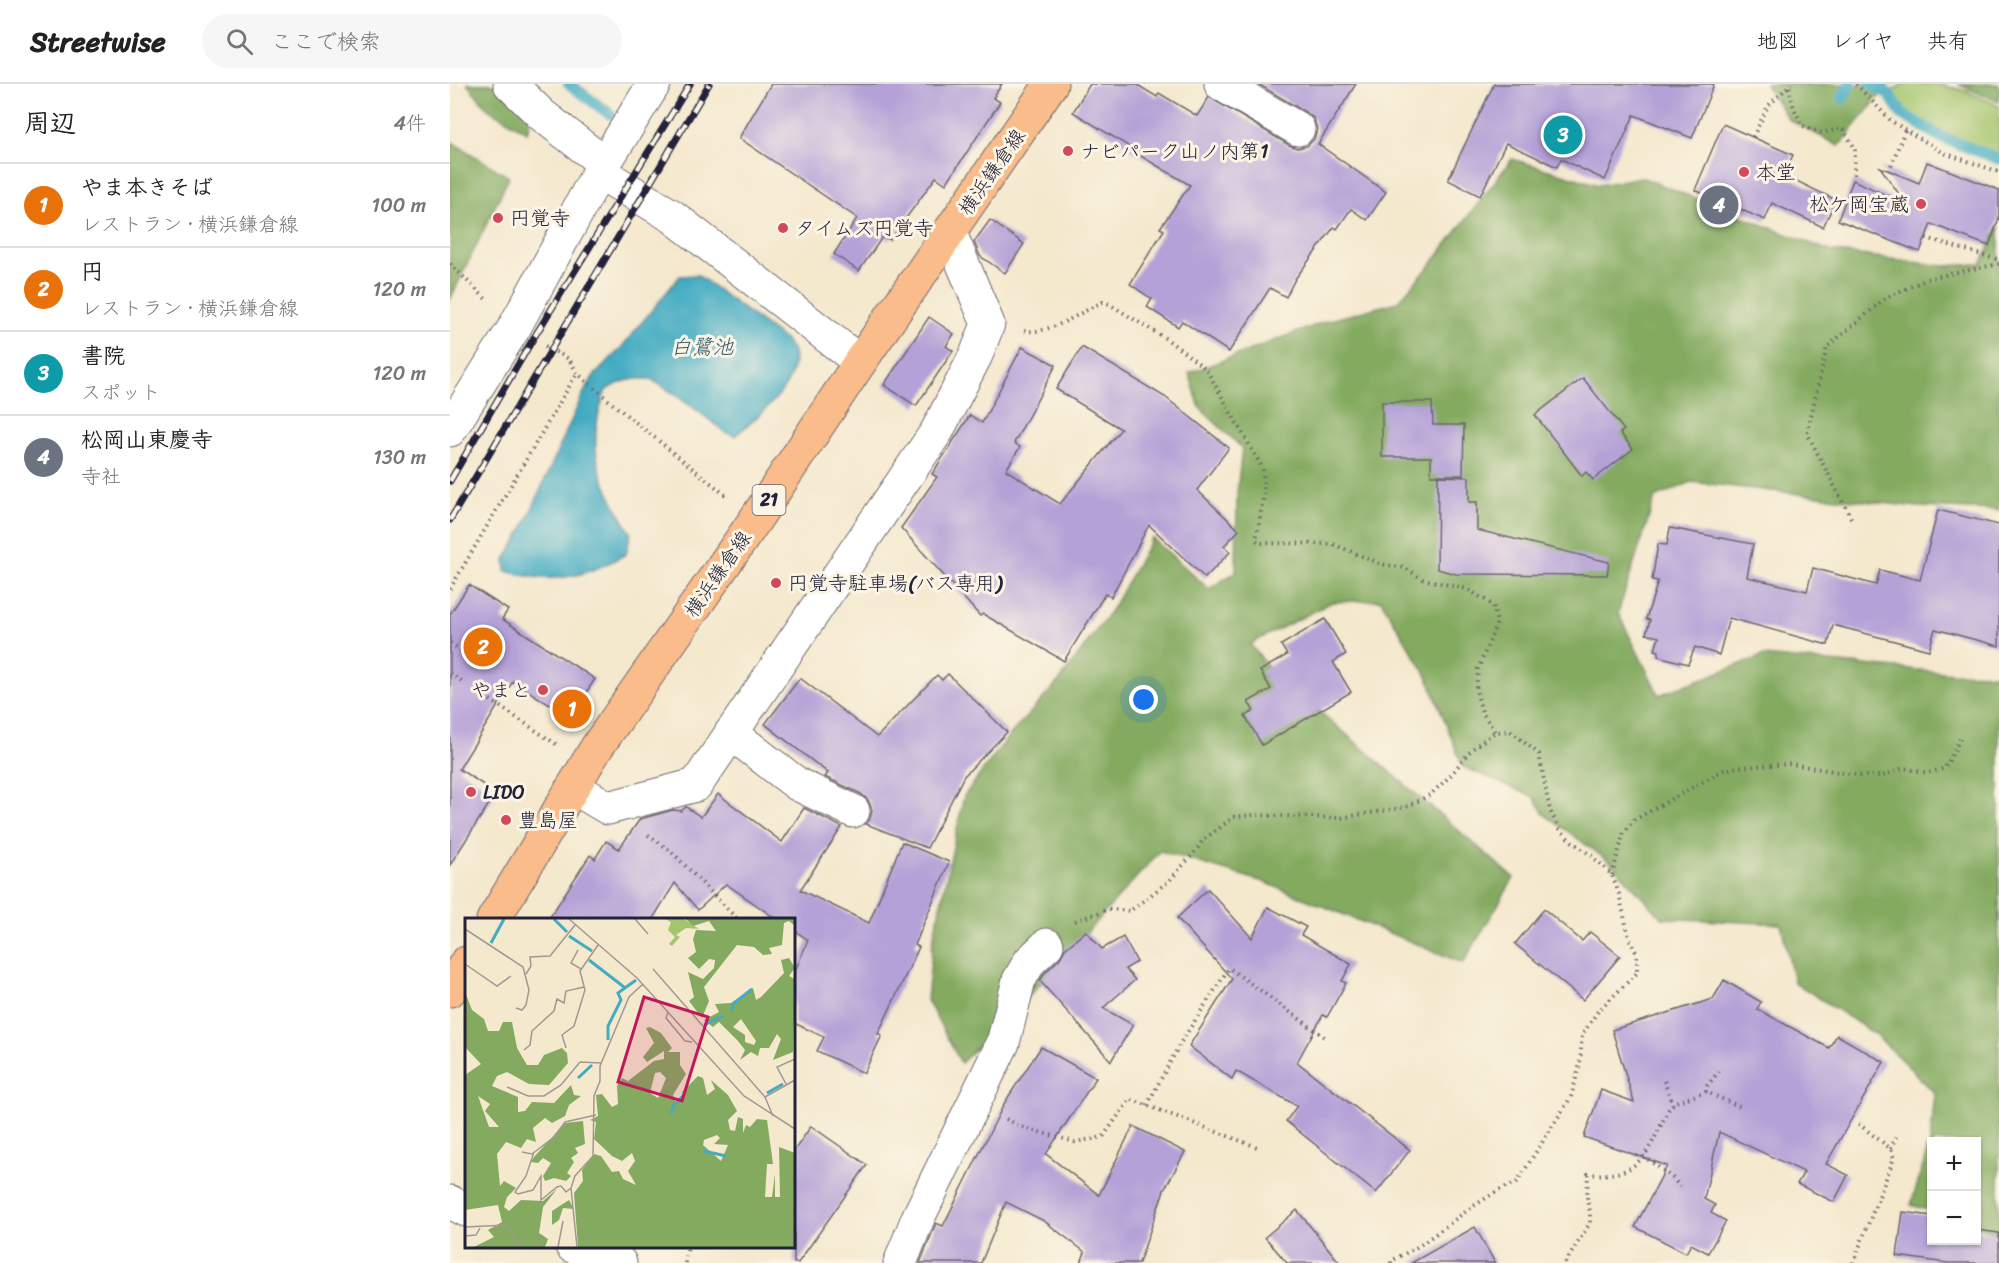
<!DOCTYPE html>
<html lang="ja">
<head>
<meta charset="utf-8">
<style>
	:root { --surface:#fff; --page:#f6f6f6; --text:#222; --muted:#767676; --line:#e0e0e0; --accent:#111827 }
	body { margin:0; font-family:Sriracha,"Klee One",sans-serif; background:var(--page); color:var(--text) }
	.controls { position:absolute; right:18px; bottom:18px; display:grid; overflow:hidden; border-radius:0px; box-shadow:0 2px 4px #0004 }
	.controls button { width:54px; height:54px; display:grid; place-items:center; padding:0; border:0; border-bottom:2px solid var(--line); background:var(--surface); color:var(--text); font:30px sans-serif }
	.you { position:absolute; left:694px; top:616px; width:21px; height:21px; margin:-15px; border:4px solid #fff; border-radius:50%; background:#1a73e8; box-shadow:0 0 0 9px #1a73e833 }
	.badge { display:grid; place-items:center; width:39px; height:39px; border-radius:50%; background:var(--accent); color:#fff; font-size:20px; font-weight:700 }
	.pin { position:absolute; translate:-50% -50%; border:3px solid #fff; box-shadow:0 2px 6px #0006 }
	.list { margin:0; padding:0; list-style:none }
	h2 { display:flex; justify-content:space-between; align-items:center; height:78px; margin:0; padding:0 24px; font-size:26px }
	h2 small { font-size:20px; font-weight:400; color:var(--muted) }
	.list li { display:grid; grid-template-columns:39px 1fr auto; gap:18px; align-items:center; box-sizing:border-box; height:84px; padding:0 24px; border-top:2px solid var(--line) }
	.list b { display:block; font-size:22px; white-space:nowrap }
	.list p { margin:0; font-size:20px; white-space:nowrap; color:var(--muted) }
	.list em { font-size:20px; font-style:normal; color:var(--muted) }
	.icon { flex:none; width:33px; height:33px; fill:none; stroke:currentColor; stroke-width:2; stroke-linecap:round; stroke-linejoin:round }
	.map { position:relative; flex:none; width:1549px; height:1179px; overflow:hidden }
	header { display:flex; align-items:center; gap:36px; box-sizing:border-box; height:84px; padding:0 30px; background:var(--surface); border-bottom:2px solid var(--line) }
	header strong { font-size:28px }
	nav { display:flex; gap:33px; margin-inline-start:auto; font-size:21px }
	.search { width:420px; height:54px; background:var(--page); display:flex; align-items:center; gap:15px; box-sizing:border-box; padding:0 21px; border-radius:33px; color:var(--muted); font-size:22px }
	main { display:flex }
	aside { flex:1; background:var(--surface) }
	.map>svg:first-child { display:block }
	.green { fill:#a5c56d; stroke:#647454; stroke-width:1.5 }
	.forest { fill:#84aa60; stroke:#53664e; stroke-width:1.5 }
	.water { fill:#43abc2; stroke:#32667e; stroke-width:1.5 }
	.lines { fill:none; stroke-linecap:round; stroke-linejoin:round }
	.stream { stroke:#43abc2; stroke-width:12 }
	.building { fill:#b4a1d7 }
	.minor-casing { stroke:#6c676e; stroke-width:35 }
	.major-casing { stroke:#6c676e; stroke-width:35 }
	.path { stroke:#6c676e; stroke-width:4; stroke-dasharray:1.5 4.5; stroke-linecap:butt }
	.minor { stroke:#fff; stroke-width:33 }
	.major { stroke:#f9bc8a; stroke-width:33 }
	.rail-casing { stroke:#22223b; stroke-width:7 }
	.rail { stroke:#fcf5e5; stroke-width:4.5; stroke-dasharray:14; stroke-linecap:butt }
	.poi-dot { fill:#d1495b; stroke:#fcf5e5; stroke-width:2 }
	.labels { text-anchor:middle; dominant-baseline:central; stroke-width:6; stroke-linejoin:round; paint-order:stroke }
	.shield { fill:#fcf5e5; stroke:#63616e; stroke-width:1.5 }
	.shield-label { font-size:18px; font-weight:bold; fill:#22223b }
	.poi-label { font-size:20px; fill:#22223b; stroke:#fcf5e5; text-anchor:start }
	.street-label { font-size:20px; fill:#22223b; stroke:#fcf5e5 }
	.water-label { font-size:21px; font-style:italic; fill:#2f5971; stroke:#fcf5e5 }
	.inset-river { fill:none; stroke:#43abc2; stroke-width:3 }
	.inset-road { fill:none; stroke:#a09993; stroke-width:1.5 }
	.view { fill:#c2185b; fill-opacity:0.15; stroke:#c2185b; stroke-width:3 }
	.inset-edge { fill:none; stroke:#22223b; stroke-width:3 }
</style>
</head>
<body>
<header>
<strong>Streetwise</strong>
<div class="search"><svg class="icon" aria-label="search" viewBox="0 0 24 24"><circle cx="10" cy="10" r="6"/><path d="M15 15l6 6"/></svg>ここで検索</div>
<nav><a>地図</a><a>レイヤ</a><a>共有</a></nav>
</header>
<main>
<aside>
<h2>周辺<small>4件</small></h2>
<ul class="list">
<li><span class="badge" style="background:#e8710a">1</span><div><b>やま本きそば</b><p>レストラン · 横浜鎌倉線</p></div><em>100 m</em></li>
<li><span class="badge" style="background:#e8710a">2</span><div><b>円</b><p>レストラン · 横浜鎌倉線</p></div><em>120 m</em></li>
<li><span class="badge" style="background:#0f9aa8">3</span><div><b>書院</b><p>スポット</p></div><em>120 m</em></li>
<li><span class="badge" style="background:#6b7280">4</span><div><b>松岡山東慶寺</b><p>寺社</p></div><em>130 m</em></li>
</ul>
</aside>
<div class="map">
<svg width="1549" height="1179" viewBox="0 0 1549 1179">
	<rect width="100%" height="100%" fill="#fcf5e5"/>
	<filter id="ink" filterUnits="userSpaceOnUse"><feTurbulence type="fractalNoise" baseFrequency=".0167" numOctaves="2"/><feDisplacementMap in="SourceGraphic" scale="12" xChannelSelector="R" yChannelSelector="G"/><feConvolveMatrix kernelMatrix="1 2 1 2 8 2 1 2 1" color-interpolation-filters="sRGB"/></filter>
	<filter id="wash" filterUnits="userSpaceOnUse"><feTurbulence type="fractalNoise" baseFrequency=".008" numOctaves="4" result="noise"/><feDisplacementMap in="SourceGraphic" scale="24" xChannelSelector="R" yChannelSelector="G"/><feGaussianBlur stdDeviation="1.35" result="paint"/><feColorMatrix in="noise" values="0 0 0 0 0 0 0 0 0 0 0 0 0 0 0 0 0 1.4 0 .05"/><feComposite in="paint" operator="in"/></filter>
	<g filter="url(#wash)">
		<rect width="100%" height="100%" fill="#f4e8cd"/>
		<polygon class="green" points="1453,0 1487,0 1516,7 1549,22 1549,71 1497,52 1454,27 1442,7"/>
		<g class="forest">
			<polygon points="17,0 89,0 77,48 39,26"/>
			<polygon points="1315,0 1439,0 1389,62 1338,35"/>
			<polygon points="1508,0 1549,0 1549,18"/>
			<polygon points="0,57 59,93 0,216"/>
			<polygon points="1062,75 1149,101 1191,93 1380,167 1493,182 1531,180 1549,142 1549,426 1469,423 1241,398 1205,414 1168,529 1209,611 1312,572 1503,589 1549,590 1549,1150 1527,1142 1526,1058 1482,1058 1481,1127 1461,1121 1480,1059 1485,1009 1425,950 1344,898 1331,840 1212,834 1161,779 1094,730 1084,713 1013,683 977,592 931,516 882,518 800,560 820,585 1064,794 1013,879 814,798 710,767 584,907 511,979 477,916 483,856 514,712 558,653 610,596 662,525 702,454 759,505 786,488 787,409 792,364 750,324 739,289 877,237 947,218 980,182"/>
		</g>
		<path class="water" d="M248,191L335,256C338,260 342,264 343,268C350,302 307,333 285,352L274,348C265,339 209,298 201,296C184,292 170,298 156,306C133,366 151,398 181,449L176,470C133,494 104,501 56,487L55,475L66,458L77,436L132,312L143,293L170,265L230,192Z"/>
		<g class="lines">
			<g class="stream">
				<polyline points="119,0 160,30"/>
				<polyline points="1422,0 1439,10 1452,30 1493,54 1549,75"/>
				<polyline points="1393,14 1400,0"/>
			</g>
		</g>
		<g id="blocks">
			<g class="building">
				<polygon points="321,0 552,0 543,14 550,18 496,100 486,93 440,156 433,152 409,187 384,170 407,134 289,54"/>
				<polygon points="640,0 686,0 707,13 709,9 747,32 759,13 839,61 847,64 857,62 864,55 867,46 864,35 857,29 808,0 906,0 868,60 936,108 917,136 901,125 887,145 884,143 845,195 836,213 820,204 779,268 732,237 728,243 697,223 702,215 680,200 714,146 710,144 740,101 677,64 678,62 623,28"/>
				<polygon points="1044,0 1264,0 1242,54 1184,31 1155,96 1111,75 1107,83 1056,59 1030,112 998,96"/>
				<polygon points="1273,40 1343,71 1334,91 1386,116 1373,143 1322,119 1315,136 1245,106"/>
				<polygon points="1477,78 1549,106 1549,134 1539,162 1481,140 1470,168 1388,136 1403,96 1456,120 1430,83 1469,99"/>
				<polygon points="540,136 574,160 555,189 530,172 524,158"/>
				<polygon points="479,233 504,250 496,262 503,267 466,322 434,301"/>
				<polygon points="572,263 606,281 564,359 570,363 556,386 610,420 671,345 606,305 632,263 715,313 779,364 747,406 789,446 774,462 780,468 755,494 699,441 661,513 655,510 614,577 533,530 530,532 451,444 487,393 482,390 520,331 532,339"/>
				<polygon points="1133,294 1174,346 1170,349 1183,365 1143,396 1136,388 1132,392 1085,331"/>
				<polygon points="932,318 982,318 983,341 1014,341 1013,391 981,391 981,373 932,373"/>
				<polygon points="988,392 1019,393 1019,418 1027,418 1027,446 1159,478 1157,491 1006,490 987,485"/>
				<polygon points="1488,426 1549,441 1549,562 1485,545 1479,566 1383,541 1378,561 1279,534 1269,571 1245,563 1238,580 1208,572 1209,567 1205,566 1209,553 1196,550 1200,536 1196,535 1208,497 1202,496 1208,460 1217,461 1220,444 1303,460 1297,493 1357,507 1363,484 1426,501 1430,486 1470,496"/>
				<polygon points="19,501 58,526 52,535 145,595 120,634 63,597 9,685 46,709 0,781 0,530"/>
				<polygon points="875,535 896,570 883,578 901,608 812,661 795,632 804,627 798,618 821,605 810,587 837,571 831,561"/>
				<polygon points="498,590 557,648 514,692 477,764 416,740 420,735 422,726 418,716 411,710 375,693 378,689 315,640 350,594 427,653 487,591 492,596"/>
				<polygon points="268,710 332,758 354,724 392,743 350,806 419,839 452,758 499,778 465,861 469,863 428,950 432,951 414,989 367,967 374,953 344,939 344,890 358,856 344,846 344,836 328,836 276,800 248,826 225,799 202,836 98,836 140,771 145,775 156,757 169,765 190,735 223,726 231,727 236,723 251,733"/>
				<polygon points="758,805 802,854 818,823 856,843 851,851 901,880 892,897 896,899 877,933 873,931 847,978 960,1066 926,1109 836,1037 847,1022 786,987 782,995 739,962 782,895 727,834"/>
				<polygon points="1094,825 1132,857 1140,848 1170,872 1133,916 1065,860"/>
				<polygon points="636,847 652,865 673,853 687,878 675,885 685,896 653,924 683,941 661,977 590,897 595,889 610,874 615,865"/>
				<polygon points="1274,896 1311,918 1307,925 1379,964 1387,951 1434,978 1376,1080 1398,1091 1384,1118 1347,1100 1354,1088 1269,1048 1254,1115 1265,1121 1261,1129 1276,1137 1258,1169 1241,1160 1236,1169 1185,1143 1217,1082 1134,1053 1151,1006 1184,1018 1162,946 1263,915"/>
				<polygon points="591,963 646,994 596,1070 649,1111 683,1042 735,1068 714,1106 689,1179 631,1179 635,1168 594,1137 556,1118 531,1179 470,1179 486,1139 493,1142 555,1018"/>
				<polygon points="361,1042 417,1081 348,1179 344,1179 344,1067"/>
				<polygon points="847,1126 890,1179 837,1179 815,1153"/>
				<polygon points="1453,1128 1482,1132 1482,1156 1527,1156 1527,1146 1549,1149 1549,1179 1497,1179 1447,1172"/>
				<polygon points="1025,1143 1045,1179 961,1179"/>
			</g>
		</g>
	</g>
	<g filter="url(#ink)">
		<use href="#blocks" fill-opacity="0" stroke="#6c676e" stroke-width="1.5"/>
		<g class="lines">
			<defs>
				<g id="minor">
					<polyline points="60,0 92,31 155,80"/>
					<polyline points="771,0 848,45"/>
					<polyline points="149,88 222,132 410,278"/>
					<polyline points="0,346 64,244 149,88 204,0"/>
					<polyline points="281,649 347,700 403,727"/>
					<polyline points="123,703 158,724 246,701 487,347 526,271 538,240 500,149"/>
					<polyline points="0,1118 16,1126"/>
					<polyline points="122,1162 170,1179"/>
					<polyline points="450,1179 468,1134 553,959 569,896 580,877 597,861"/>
				</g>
				<g id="major">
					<polyline points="43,836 147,663 305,436 410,278 601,0"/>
					<polyline points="0,906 16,879"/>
				</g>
			</defs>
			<use href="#minor" class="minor-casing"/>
			<use href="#major" class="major-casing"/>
			<g class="path">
				<polyline points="1406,0 1441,37 1494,69 1549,88"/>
				<polyline points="1339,3 1344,25 1353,42 1372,49 1392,44 1405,64 1404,93"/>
				<polyline points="1303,53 1318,22 1341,0"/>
				<polyline points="1439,87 1455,46"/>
				<polyline points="1476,154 1549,176"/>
				<polyline points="0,180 38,217"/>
				<path d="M574,247C602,250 628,229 653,218L659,220L718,256L756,285L813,385L814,409L806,456L810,459L883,460L931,480L955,484L973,495L1017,505L1043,521L1047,539L1028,585L1026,606L1032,628L1045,648L1060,647L1089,670L1100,727L1110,745L1120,756L1142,772L1162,791L1169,810L1179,854L1187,870V889L1148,927L1132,951L1130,980L1121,1013L1067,1098L1049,1106L1022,1123L969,1162L941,1177V1179"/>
				<polyline points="95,262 119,275 127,289 163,320 278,413"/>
				<polyline points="1401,434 1357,349 1377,263 1437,213 1480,194 1549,180"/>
				<polyline points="0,505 127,289"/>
				<polyline points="0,559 22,573"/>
				<polyline points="0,590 13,598"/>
				<polyline points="40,616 106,660"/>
				<polyline points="198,751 221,767 288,836"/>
				<polyline points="1162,791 1174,748 1184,736 1274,686 1288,683 1341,680 1412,692 1433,692 1453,684 1478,689 1495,684 1511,653"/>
				<polyline points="625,837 659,825 680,827 719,797 745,768 753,756 784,733 804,731 890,734 956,723 980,711 999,693 1022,665 1045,648"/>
				<polyline points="1214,997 1223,1020"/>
				<polyline points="1256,1008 1257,1002 1270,986"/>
				<polyline points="697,1021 731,958 779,884 876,954"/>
				<polyline points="556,1035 571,1043 625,1058 653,1053 680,1015 807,1063"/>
				<polyline points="1441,1065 1447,1050"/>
				<polyline points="1193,1072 1222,1093 1230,1103"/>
				<polyline points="235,1179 238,1162"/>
				<path d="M1115,1179L1140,1139V1127L1137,1116L1138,1090C1193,1095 1197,1067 1219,1025L1225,1018L1256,1008L1291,1023"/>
				<polyline points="1403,1179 1444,1074 1441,1065 1406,1038"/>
			</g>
			<use href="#minor" class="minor"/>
			<use href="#major" class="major"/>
			<defs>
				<g id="rail">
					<polyline points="0,397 83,255 240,0"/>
					<polyline points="0,436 259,0"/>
				</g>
			</defs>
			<use href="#rail" class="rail-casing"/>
			<use href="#rail" class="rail"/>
		</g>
	</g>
	<g class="poi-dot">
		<circle cx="618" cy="67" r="6"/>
		<circle cx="1294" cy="88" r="6"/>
		<circle cx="1471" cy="120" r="6"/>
		<circle cx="48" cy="134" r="6"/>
		<circle cx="333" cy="144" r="6"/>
		<circle cx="326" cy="499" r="6"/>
		<circle cx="93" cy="606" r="6"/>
		<circle cx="21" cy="708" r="6"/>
		<circle cx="56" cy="736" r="6"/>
	</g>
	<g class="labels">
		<rect class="shield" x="302.5" y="401" width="33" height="30" rx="4.5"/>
		<g class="shield-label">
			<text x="319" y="416">21</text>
		</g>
		<g class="poi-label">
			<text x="630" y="67">ナビパーク山ノ内第1</text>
			<text x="1306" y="88">本堂</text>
			<text x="1459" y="120" text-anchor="end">松ケ岡宝蔵</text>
			<text x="60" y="134">円覚寺</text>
			<text x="345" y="144">タイムズ円覚寺</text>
			<text x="338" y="499">円覚寺駐車場(バス専用)</text>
			<text x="81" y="606" text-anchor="end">やまと</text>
			<text x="33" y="708">LIDO</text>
			<text x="68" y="736">豊島屋</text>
		</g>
		<g class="street-label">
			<text transform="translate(542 88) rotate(-55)">横浜鎌倉線</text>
			<text transform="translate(268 490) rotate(-55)">横浜鎌倉線</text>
		</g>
		<g class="water-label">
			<text x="252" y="263">白鷺池</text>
		</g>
	</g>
	<g transform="translate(15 834)">
		<rect width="330" height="330" fill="#f4e8cd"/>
		<path d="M200,1H219L234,11L221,10L211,17L215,19L207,28L204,26L210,19L203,12L206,4Z" fill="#a5c56d"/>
		<path d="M221,1H330V8L324,3L319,5L317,27L304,30L307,36L298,37L289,29L272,27L239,69L244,83L237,100L224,83L229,79L223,54L238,61L249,50L250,42L244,41L234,51L223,40L231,34L228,21L231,12L251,13L244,3L228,8ZM324,40L330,50L324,58L330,61L328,134L308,142L316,121L312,116L304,130H295L293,138L286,134L275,142L280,132L273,123L254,104L248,109L239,102L254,94L250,86L266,85L288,70L291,82L296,79L319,55L316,42ZM276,101L291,123L289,127L280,124V117L268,109ZM0,74L7,92L19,101L23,113H34L38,104H47L52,130L62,147H73L79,137L97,130L102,135L103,145L84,167L64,166L42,154L32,158L27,168L53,179V194L60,193L67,184L89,185L106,167L109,177L116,178L104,187L100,198L87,205L80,200L68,210L71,224L62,221L56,230L41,224L32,236L35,268L39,263L51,270L42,279L39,289L44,293L56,282L78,283L92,271L78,289L74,315L83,321L80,329H9L29,319L23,312L37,304L33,287L0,292V157L16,146L0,129ZM13,178L25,186L20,193L34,209H24ZM185,109L196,115L207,130L203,134H215V147L221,156L208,177L211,186L219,179L217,174L233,158L238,160L242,177L250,171L246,162L263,177L272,193L263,202L265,212L270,213L273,199L278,201V215L281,207L285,209L292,201L302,202L308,246H302L300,279H307L310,256V279H315L314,229L330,235V329H113L109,275L118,263L117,252L129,236L136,238L147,254L154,253L158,261L171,267L163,253L170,243L167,235L157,243L147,238L129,221L131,204L125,202L133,198L131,177L137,176L147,189L153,186L152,168L157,160L163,163L189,143L199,141V133L182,144L178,139L189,125L181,110ZM195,154L201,160L193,180L185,175L190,155ZM252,217L255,220L249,226L263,227L256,243L238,227L239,222ZM118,203L120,226L110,230L113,235L106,240L109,244L102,255L106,258L101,263L89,260L80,263L78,258L86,245L78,240L73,245L66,244L69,239L100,205ZM104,282L109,291L98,290L94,302L87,307V293Z" fill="#84aa60" fill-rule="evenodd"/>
		<path class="inset-river" d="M89,1L102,14M104,18L127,33M26,25L39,1M124,42L159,69M267,94L268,86L287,71M239,107L258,98M143,122V108L156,82L153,75L171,62M113,160L127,147M302,175L318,166M206,196L208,188L220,176M239,233L261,238"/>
		<path class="inset-road" d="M104,1L172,60L279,178L330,211M170,1L183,16M0,11L58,49L64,72L61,87L57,92L51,90M113,32L106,45L116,51M0,46L32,68L46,58M188,51L300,179M61,56L66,48L65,39L85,38L110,7M203,94L201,100L220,123L227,124M101,130L97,117L109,108L120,72L115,53L133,27M59,132L65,127L67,113L89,93L92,81L99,85L101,73L119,69M321,166L312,149L330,141M42,169L63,178H79L96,167L115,144L137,145M300,179L330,162M300,179L308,198M57,234L67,236L89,219L100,204L131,197M69,234L61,258L50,274L53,276L68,272L76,258V282L92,269L96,268L101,274L106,270M0,309L42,307L54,329M0,318L11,317L15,310M93,329L98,303M112,329L106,270L110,258L128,238L129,178L135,163V148L164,79L178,66"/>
		<path class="view" d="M179,79L243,99L217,183L153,164Z"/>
		<rect width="330" height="330" class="inset-edge"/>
	</g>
</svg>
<div class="controls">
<button>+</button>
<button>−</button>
</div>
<div class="you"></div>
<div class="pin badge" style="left:122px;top:625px;background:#e8710a">1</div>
<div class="pin badge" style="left:33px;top:563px;background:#e8710a">2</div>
<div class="pin badge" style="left:1113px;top:51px;background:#0f9aa8">3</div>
<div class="pin badge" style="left:1269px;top:121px;background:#6b7280">4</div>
</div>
</main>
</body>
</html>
